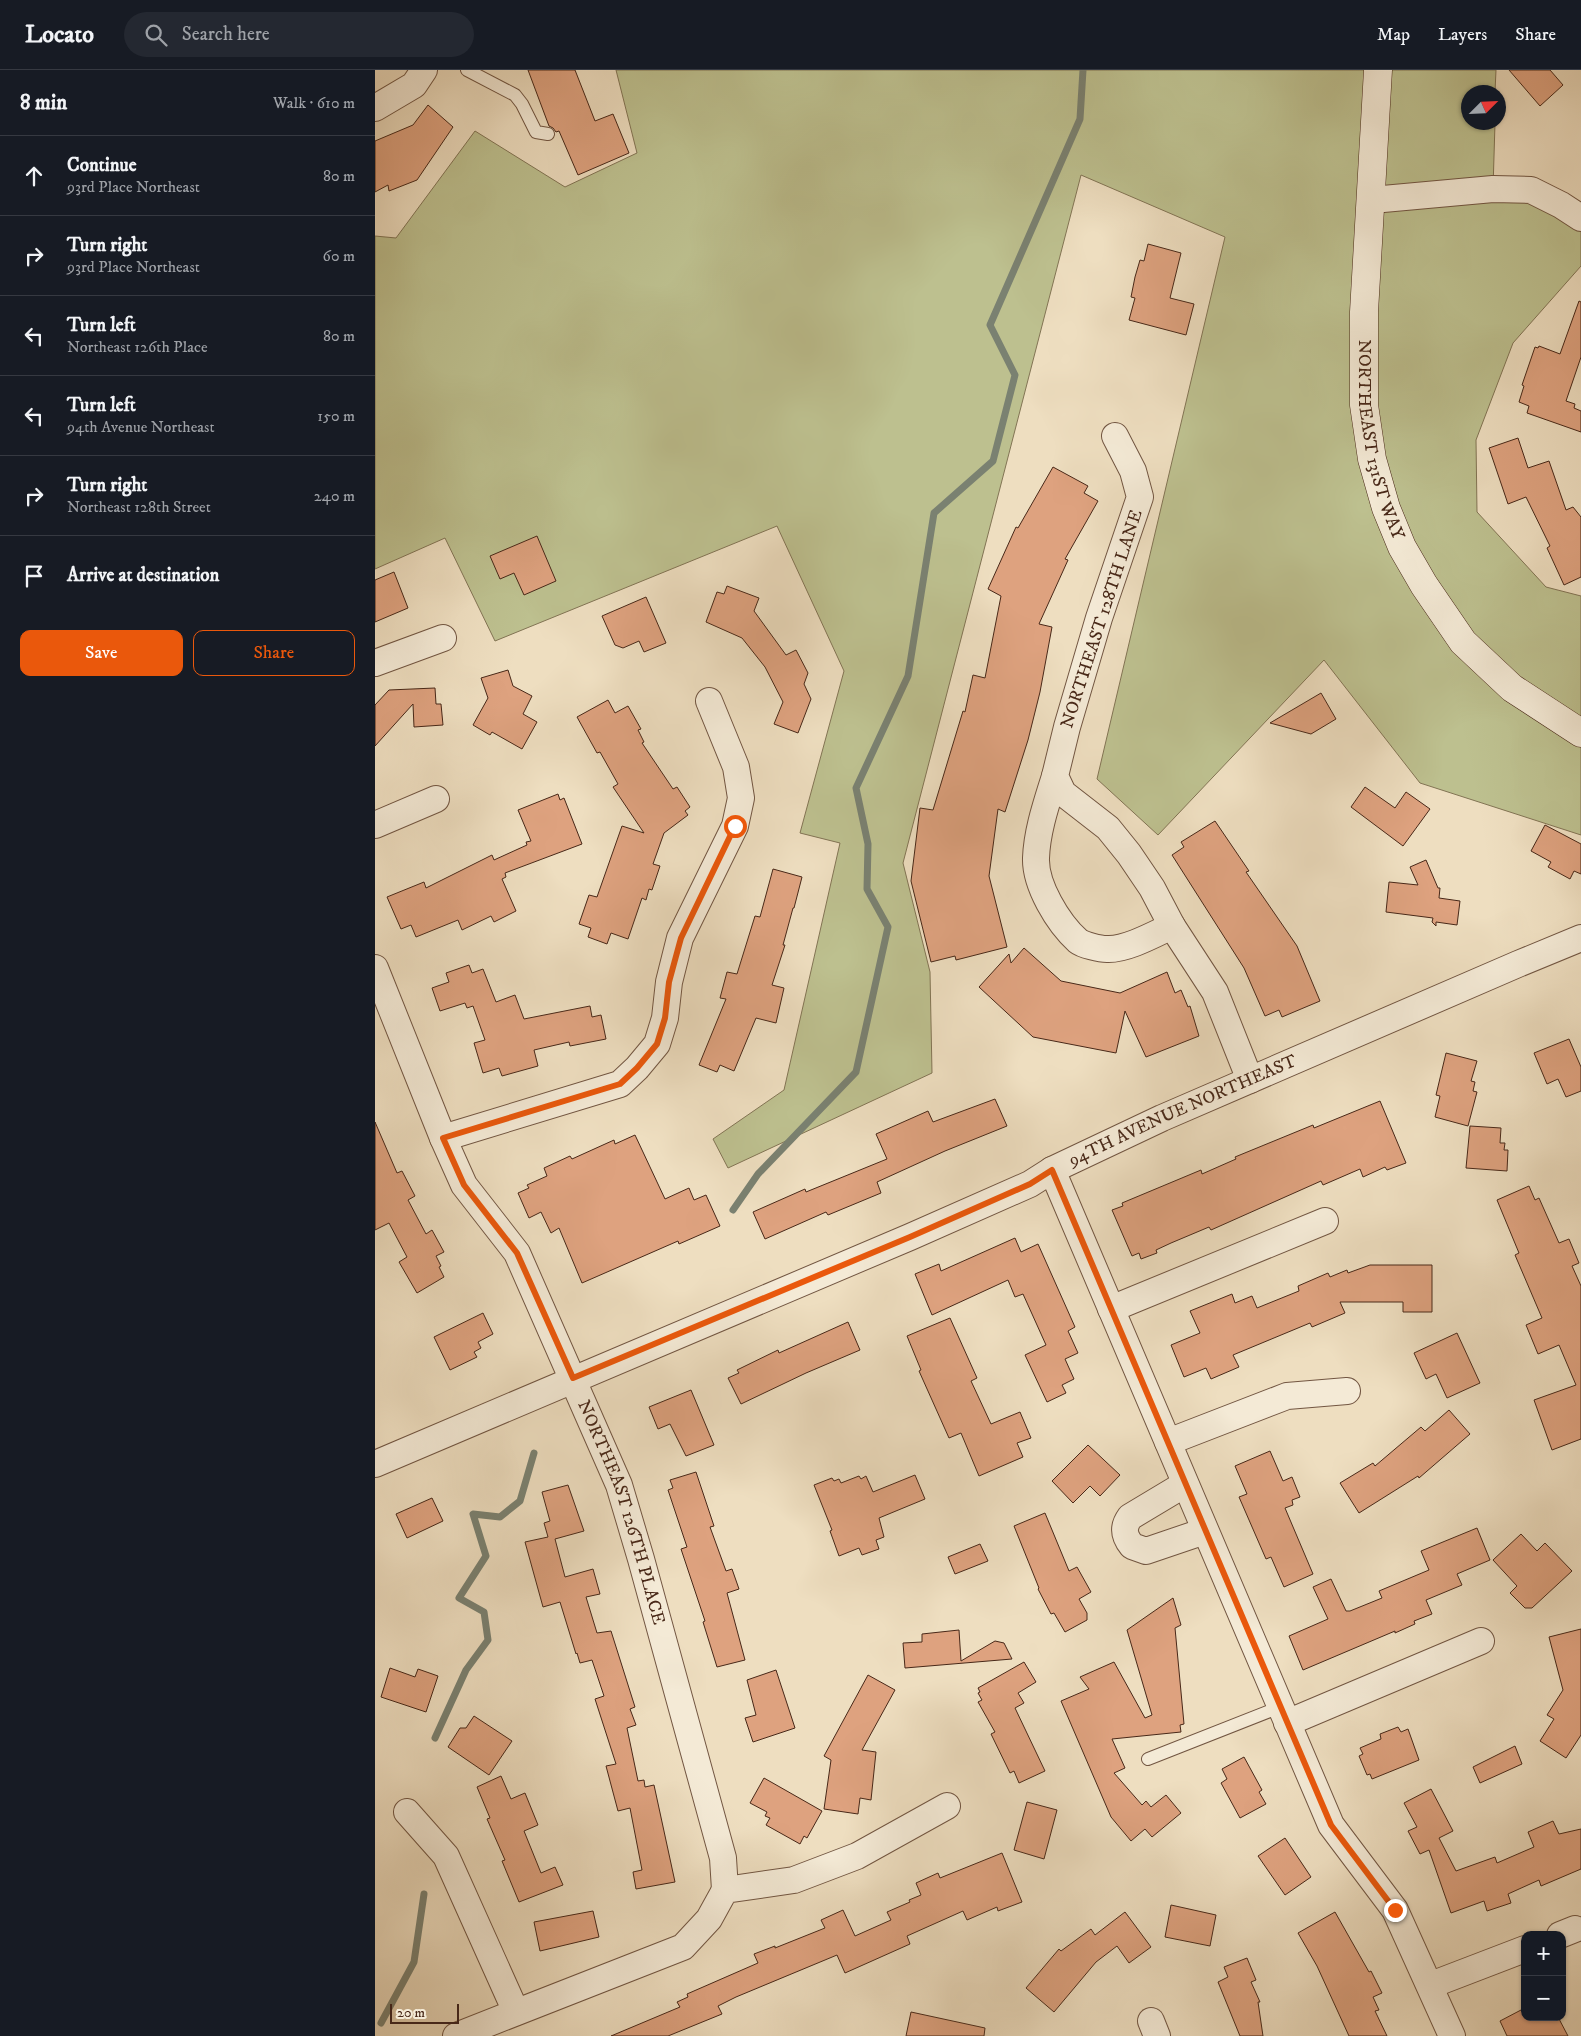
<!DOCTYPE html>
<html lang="en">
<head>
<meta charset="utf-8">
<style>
	:root { --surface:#171b24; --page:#242831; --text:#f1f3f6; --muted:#9ea1a6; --line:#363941; --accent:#ea580c }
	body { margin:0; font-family:"IM FELL DW Pica",serif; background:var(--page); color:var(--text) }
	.controls { position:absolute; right:15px; bottom:15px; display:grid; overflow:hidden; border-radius:10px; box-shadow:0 1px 4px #0004 }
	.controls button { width:45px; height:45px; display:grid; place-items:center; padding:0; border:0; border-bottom:1px solid var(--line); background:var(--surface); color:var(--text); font:25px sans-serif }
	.compass { position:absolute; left:1086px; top:15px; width:45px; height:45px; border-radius:50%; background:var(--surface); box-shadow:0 1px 4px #0004; rotate:66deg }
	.scale { position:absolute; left:15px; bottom:12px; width:69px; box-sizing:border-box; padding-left:5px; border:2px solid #482818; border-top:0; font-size:14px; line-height:18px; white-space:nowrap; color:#482818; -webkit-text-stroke:4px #f4ead6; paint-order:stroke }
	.stop { position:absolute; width:15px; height:15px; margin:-11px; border:4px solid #ea580c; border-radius:50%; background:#fff }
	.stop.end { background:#ea580c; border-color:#fff; box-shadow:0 1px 5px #0008 }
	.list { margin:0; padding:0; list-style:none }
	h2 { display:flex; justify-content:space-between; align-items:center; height:65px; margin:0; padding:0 20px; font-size:21px }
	h2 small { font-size:16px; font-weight:400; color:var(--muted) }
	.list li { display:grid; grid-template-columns:32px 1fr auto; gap:15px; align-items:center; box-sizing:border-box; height:80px; padding:0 20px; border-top:1px solid var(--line) }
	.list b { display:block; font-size:19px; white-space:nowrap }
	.list p { margin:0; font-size:16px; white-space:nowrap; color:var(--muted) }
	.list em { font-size:16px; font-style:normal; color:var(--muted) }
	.actions { display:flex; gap:10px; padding:15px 20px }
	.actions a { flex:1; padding:11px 0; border:1px solid var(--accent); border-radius:10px; text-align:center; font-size:18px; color:var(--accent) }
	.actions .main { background:var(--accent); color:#fff }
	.icon { flex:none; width:28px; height:28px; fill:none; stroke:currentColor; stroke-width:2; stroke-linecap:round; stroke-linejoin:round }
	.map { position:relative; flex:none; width:1206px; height:1966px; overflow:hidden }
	header { display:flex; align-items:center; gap:30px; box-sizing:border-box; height:70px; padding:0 25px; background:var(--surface); border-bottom:1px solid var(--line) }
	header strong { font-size:24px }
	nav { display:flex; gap:28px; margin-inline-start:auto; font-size:18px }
	.search { width:350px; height:45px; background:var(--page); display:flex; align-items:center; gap:12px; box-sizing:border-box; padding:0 18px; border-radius:28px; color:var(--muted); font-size:19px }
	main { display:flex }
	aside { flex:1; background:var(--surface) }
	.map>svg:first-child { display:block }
	.green { fill:#bdc08f; stroke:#827454 }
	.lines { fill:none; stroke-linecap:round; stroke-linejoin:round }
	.stream { stroke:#7a8171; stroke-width:7 }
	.building { fill:#dea27f; stroke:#482818 }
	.lane-casing { stroke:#725642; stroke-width:14 }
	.street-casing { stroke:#725642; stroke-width:28 }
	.secondary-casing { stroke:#482818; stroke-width:29 }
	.lane { stroke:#f4ead6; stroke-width:12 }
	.street { stroke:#f4ead6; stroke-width:26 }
	.secondary { stroke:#f4ead6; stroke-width:28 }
	.route { stroke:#ea580c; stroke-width:6 }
	.labels { text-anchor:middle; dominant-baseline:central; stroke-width:5; stroke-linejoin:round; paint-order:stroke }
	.street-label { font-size:18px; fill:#482818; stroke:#f4ead6 }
</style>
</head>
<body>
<header>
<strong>Locato</strong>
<div class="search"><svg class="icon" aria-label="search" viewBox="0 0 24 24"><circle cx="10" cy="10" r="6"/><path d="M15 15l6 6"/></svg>Search here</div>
<nav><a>Map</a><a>Layers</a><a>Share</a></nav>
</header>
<main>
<aside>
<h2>8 min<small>Walk · 610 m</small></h2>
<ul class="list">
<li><svg class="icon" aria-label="ahead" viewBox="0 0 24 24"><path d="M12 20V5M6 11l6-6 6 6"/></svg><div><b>Continue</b><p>93rd Place Northeast</p></div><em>80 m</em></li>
<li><svg class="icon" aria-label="right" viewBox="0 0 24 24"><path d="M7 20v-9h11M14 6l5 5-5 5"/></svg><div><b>Turn right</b><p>93rd Place Northeast</p></div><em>60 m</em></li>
<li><svg class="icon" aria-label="left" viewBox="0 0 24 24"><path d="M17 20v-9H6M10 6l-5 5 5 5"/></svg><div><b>Turn left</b><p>Northeast 126th Place</p></div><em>80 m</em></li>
<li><svg class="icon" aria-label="left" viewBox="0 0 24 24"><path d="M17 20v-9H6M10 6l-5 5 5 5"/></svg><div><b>Turn left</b><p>94th Avenue Northeast</p></div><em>150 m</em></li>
<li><svg class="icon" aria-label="right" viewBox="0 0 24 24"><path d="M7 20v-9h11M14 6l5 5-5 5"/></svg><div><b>Turn right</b><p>Northeast 128th Street</p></div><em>240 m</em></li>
<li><svg class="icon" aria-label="arrive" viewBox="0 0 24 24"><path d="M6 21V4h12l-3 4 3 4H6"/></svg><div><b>Arrive at destination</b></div></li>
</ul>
<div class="actions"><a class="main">Save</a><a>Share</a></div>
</aside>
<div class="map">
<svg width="1206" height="1966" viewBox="0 0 1206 1966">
	<rect width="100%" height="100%" fill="#eedec0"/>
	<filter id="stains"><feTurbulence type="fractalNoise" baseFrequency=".004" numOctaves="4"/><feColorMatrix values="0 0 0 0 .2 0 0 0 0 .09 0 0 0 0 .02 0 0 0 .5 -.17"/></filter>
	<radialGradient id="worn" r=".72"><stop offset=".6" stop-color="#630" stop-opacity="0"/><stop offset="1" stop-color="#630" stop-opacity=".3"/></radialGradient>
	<polygon class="green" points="241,0 1121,0 1120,22 1094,22 1094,52 1120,53 1118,119 1186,135 1206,162 1206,196 1138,273 1101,370 1102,442 1171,517 1206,526 1206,765 1045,713 949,590 783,765 722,709 850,167 706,105 528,793 555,902 557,1003 353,1098 338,1069 409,1020 465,773 425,763 469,601 402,456 120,571 70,468 0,499 0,166 21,168 100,61 190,117 262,83"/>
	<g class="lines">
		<g class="stream">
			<polyline points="358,1140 383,1104 481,1002 513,857 492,819 493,774 481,718 533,606 559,443 618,391 640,305 615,255 705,49 708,0"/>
			<polyline points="60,1668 91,1600 113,1570 109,1542 84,1528 111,1486 98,1444 125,1447 145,1431 159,1383"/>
			<polyline points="6,1953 39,1892 49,1824"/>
		</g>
	</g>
	<g class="building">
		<polygon points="153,0 200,0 220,51 238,44 254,83 203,105 184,61 181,62 178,58 174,56"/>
		<polygon points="1134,0 1175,0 1188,15 1165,36"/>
		<polygon points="53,35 78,57 42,110 14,121 13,115 0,122 0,71 38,55"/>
		<polygon points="773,174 806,183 795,228 819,234 811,265 754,250 760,228 756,227 760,207 765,190 769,191"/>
		<polygon points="1204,231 1206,232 1206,287 1191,331 1200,334 1199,338 1206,341 1206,362 1152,343 1154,336 1144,332 1149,316 1147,315 1160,277 1163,278 1164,276 1185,284"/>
		<polygon points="1143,368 1153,398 1174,391 1191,440 1198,437 1206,447 1206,507 1189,515 1172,478 1175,476 1151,427 1133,434 1114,378"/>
		<polygon points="678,397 713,416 709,423 723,431 690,489 693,490 664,554 677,557 665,622 653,670 630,742 623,739 614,806 632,877 581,890 580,886 556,892 536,811 545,738 558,740 588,641 590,642 598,605 610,608 626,526 613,519 641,457 643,458"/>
		<polygon points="162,466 181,511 149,525 139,503 125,509 115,486"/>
		<polygon points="19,502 33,538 0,552 0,510"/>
		<polygon points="352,516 384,528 379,541 411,585 421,580 433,603 429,614 436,629 423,663 399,654 408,632 390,597 367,568 331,552 342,522 349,524"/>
		<polygon points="271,527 291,573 269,582 264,571 248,578 240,575 227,546"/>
		<polygon points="133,600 138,616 157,626 148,644 162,652 147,679 117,662 115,665 98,655 113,628 106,608"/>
		<polygon points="60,618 61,634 66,634 68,655 39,657 38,634 0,676 0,635 14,620"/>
		<polygon points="946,623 961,649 936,664 895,653"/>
		<polygon points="233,630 240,643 253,636 266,659 263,660 269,672 267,673 298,719 302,717 315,737 310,741 313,745 289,763 278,794 285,796 277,820 274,819 271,830 267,828 253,869 236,863 232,874 213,867 216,858 204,854 214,825 222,827 247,756 269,763 238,717 243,714 225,682 222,683 202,647"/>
		<polygon points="990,717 1020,738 1031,722 1055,739 1028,776 976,737"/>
		<polygon points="183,724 185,730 189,728 207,774 130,803 131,807 127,809 141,841 119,852 116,846 87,860 83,850 41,867 36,855 26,859 12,827 49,812 51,818 117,785 119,790 152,775 151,772 156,771 143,740"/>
		<polygon points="840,751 874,801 871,802 922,876 945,931 907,947 904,940 890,946 869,898 797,785 809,777 806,772"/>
		<polygon points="1170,755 1206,774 1206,804 1199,801 1195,809 1173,797 1176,792 1156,781"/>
		<polygon points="1051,790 1063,818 1065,818 1064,828 1085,831 1082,855 1061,852 1061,856 1057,852 1058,848 1011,842 1014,812 1043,815 1035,797"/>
		<polygon points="398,799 427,807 419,838 418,838 408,875 410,875 397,915 409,918 401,953 381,948 359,1001 345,995 342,1002 324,995 351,929 345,928 352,902 362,904 380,846 385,847"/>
		<polygon points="649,878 686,911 745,923 792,902 800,923 806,920 813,937 815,936 824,966 771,987 750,941 741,983 658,967 604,917 634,884 636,893"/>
		<polygon points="94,895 97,903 108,899 121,932 140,925 149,949 215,936 217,947 226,945 231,969 195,976 194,972 159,980 163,996 127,1006 124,998 108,1003 99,973 110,970 98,936 92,938 90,933 65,941 57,918 74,912 71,903"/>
		<polygon points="1194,969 1206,997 1206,1021 1191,1027 1183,1009 1172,1014 1159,983"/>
		<polygon points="1071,983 1102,991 1096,1011 1100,1012 1098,1021 1102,1022 1093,1056 1060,1047 1065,1026 1061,1025"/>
		<polygon points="620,1029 632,1056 570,1081 502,1112 506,1123 453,1145 451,1142 390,1169 378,1142 430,1119 431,1122 512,1089 501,1064 553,1041 558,1052"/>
		<polygon points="1005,1031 1031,1093 1012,1100 1010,1097 988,1107 985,1099 948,1115 946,1111 836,1160 834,1157 796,1173 781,1180 782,1183 766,1189 764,1183 757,1186 737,1140 748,1136 747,1133 826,1100 827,1104 861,1089 860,1087 938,1055 939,1058"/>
		<polygon points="0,1052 22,1103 27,1101 40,1126 33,1130 51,1164 57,1160 69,1182 61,1186 66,1196 64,1197 69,1207 42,1223 24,1192 32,1187 14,1153 0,1160"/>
		<polygon points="1095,1056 1126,1058 1125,1073 1130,1073 1129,1080 1133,1080 1132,1101 1091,1098"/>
		<polygon points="260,1065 290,1129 314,1118 319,1130 331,1125 345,1156 304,1174 303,1171 207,1213 184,1158 176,1163 166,1142 154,1148 143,1123 154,1118 152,1115 172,1106 169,1098 195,1086 197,1089 239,1070 240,1074"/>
		<polygon points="1154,1116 1160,1130 1164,1128 1184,1173 1194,1169 1204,1193 1197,1196 1206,1216 1206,1369 1177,1380 1159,1330 1201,1315 1184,1275 1163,1284 1151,1255 1167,1248 1140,1185 1144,1183 1122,1130"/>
		<polygon points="640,1168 646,1182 663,1174 700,1257 693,1261 703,1283 690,1289 699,1309 687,1315 691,1323 672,1332 650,1285 671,1275 648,1224 640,1227 633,1210 557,1245 540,1204 564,1194 566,1201"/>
		<polygon points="995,1195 1057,1195 1057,1242 1028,1242 1028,1232 965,1232 970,1243 937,1257 935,1253 858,1285 864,1297 836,1309 831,1298 809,1307 796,1275 825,1263 815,1241 857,1224 860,1233 877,1226 882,1238 924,1221 923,1216 953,1203 955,1207 972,1200 973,1203"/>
		<polygon points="108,1243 118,1264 103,1272 106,1278 99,1282 102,1287 75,1300 59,1267"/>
		<polygon points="575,1248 602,1308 596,1311 616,1354 645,1342 656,1368 642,1373 648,1387 604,1406 586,1363 574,1368 544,1301 546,1300 532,1266"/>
		<polygon points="473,1252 485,1280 431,1303 366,1334 353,1308 364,1303 362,1300 403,1280 404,1283"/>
		<polygon points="1082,1263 1105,1313 1072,1328 1061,1304 1051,1309 1039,1283"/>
		<polygon points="316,1320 339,1375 311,1386 295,1354 283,1359 274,1337"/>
		<polygon points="1074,1340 1095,1364 1044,1408 1043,1406 984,1443 965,1413 998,1393 1000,1396 1046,1357 1050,1361"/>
		<polygon points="713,1375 745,1405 725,1426 715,1416 698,1433 677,1411"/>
		<polygon points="895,1381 908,1411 917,1407 925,1427 917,1430 918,1435 910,1438 938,1504 909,1517 896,1487 891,1489 864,1427 872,1424 860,1396"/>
		<polygon points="321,1402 339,1456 335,1457 351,1501 357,1499 364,1519 352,1523 370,1590 342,1597 328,1552 330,1551 306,1479 312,1477 293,1420 298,1418 295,1410"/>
		<polygon points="540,1405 550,1429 504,1448 509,1467 501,1470 504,1479 487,1485 484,1478 464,1486 455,1461 457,1460 439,1415 457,1408 459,1411 464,1409 466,1413 484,1406 486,1409 491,1406 498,1422"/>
		<polygon points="193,1415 209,1461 180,1469 190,1507 218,1499 225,1524 211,1527 222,1563 236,1561 260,1637 255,1639 261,1655 252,1658 263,1711 269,1710 270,1717 279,1715 300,1812 261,1819 258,1802 267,1800 255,1738 243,1741 231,1696 241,1694 220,1629 229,1626 217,1590 205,1593 202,1583 201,1584 185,1532 168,1537 150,1472 173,1467 169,1453 175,1451 167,1422"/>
		<polygon points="57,1428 68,1451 32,1468 21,1444"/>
		<polygon points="670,1443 694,1501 702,1497 716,1522 704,1529 712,1543 712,1550 690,1562 679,1543 676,1544 663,1519 664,1518 639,1456"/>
		<polygon points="1102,1458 1115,1490 1082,1504 1087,1515 1051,1530 1057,1544 1039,1551 1040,1554 1020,1563 1020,1561 928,1600 914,1566 953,1549 938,1517 956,1509 971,1541 975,1541 1007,1528 1004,1521 1054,1500 1046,1481"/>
		<polygon points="1146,1464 1162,1481 1170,1473 1197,1501 1157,1538 1150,1538 1135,1523 1142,1516 1118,1490"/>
		<polygon points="605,1474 613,1491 580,1504 573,1487"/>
		<polygon points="798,1528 806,1555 800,1558 809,1654 805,1655 806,1662 737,1669 750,1698 739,1703 767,1735 771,1731 776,1737 791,1725 806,1743 777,1767 770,1759 756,1771 736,1747 686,1631 714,1619 705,1607 739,1592 770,1648 777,1645 752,1560"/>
		<polygon points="1206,1559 1206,1665 1191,1688 1165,1671 1179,1649 1172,1645 1188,1620 1174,1567"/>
		<polygon points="584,1560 586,1591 620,1571 629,1573 637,1589 530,1598 528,1573 547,1572 547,1564"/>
		<polygon points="649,1592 661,1612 643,1623 649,1633 640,1638 670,1701 644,1713 639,1701 635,1703 616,1664 620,1662 603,1632 607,1630 603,1623 605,1622 603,1618"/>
		<polygon points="15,1598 40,1607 43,1599 63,1606 51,1642 6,1627"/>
		<polygon points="401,1600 420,1658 378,1672 370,1648 381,1645 372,1610"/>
		<polygon points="493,1605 520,1620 487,1680 501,1682 496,1730 485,1728 483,1744 449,1739 456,1690 449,1686"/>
		<polygon points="99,1646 137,1671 114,1705 73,1677 85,1658 91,1658"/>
		<polygon points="1023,1657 1026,1662 1033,1659 1044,1690 997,1709 995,1704 992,1705 984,1686 988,1684 985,1678 1006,1669 1005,1664"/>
		<polygon points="1140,1676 1147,1694 1105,1713 1098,1697"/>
		<polygon points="869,1687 887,1720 884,1722 891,1734 865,1748 846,1713 852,1709 847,1699"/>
		<polygon points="126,1706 136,1729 150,1723 163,1755 149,1761 166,1803 180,1797 188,1815 144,1832 127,1791 130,1790 112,1749 115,1748 102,1717"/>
		<polygon points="389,1708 447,1741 432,1768 429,1766 425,1774 391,1755 395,1748 390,1746 392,1742 375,1733"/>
		<polygon points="1056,1719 1078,1761 1064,1768 1081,1801 1120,1787 1122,1793 1159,1777 1153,1762 1178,1751 1184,1764 1206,1759 1206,1799 1166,1816 1164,1810 1133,1824 1136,1833 1112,1841 1109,1831 1076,1843 1054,1780 1045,1784 1033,1761 1042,1757 1029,1733"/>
		<polygon points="652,1732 682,1740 669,1789 639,1780"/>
		<polygon points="910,1768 936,1807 910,1825 883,1786"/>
		<polygon points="627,1783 647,1832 623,1841 622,1837 592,1850 588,1841 532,1866 535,1874 470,1903 462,1885 361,1927 343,1936 347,1944 293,1966 236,1966 305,1937 302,1932 313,1927 312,1924 383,1893 379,1884 400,1876 400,1878 450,1858 446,1850 468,1840 480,1866 516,1850 512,1842 535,1832 534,1830 546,1825 541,1813 563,1803 565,1808"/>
		<polygon points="796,1835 841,1845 835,1876 790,1867"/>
		<polygon points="218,1841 224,1867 165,1881 159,1852"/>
		<polygon points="750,1842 776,1877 754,1893 742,1876 721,1892 679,1942 651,1918 684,1879 686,1881 716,1859 720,1865"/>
		<polygon points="960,1842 994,1902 996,1901 1007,1923 998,1927 1004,1940 1000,1941 1012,1966 974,1966 942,1896 923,1863"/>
		<polygon points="872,1888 881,1910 876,1912 885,1932 883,1932 888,1966 865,1966 843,1912 853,1907 849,1897"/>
		<polygon points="1146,1940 1150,1947 1183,1947 1193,1966 1132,1966 1125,1951"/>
		<polygon points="536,1942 610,1958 609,1966 531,1966"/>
	</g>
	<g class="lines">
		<defs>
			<g id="lane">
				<polyline points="92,0 140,25 147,34 161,62 173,64"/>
				<polyline points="773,1689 905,1637"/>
			</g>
			<g id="street">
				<polyline points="0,38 39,15 49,0"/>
				<polyline points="997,130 1118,119 1156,120 1186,135 1206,148"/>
				<polyline points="740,366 758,401 765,427 724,548 692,657 680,706 688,723 733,758 754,784 777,818 797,856 840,922 875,1010"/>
				<polyline points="0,593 68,568"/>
				<path d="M680,706C672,732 662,760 661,788C660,815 683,853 703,871C708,875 725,879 732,879C751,880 780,864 797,856"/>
				<polyline points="0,755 61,729"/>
				<path id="s1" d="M0,898L68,1068L89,1115L142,1183L244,1415L266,1489L348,1788L350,1820"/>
				<polyline points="68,1068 245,1014 262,998 282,974 290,948 294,912 305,868 360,756 366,728 361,697 334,631"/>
				<polyline points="677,1100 956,1755 1020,1840 1077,1966"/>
				<polyline points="736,1239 950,1151"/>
				<polyline points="793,1372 912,1326 972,1321"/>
				<path id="s2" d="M0,1394L535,1167L655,1114L677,1100L787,1048L1143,894L1206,868"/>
				<path d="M810,1414L755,1447C747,1458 749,1466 757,1476L771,1481L830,1461"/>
				<polyline points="912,1653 1106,1571"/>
				<polyline points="32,1742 71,1786 141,1942"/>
				<polyline points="1185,1865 1200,1859"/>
				<polyline points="1056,1915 1150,1879"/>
				<polyline points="776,1951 782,1966"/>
				<polyline points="81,1966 308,1877 334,1849 350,1820 419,1810 482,1786 572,1736"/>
			</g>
			<g id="secondary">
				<path id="s3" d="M1003,0L989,242V335L997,389L1011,438L1027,477L1049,515L1088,572L1137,618L1206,663"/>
			</g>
		</defs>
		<use href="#lane" class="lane-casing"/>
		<use href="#street" class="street-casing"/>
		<use href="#secondary" class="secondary-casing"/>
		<use href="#lane" class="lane"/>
		<use href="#street" class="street"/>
		<use href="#secondary" class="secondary"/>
	</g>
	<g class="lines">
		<polyline class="route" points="360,756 306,868 294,912 290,948 282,974 262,998 245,1014 68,1068 89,1115 142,1183 198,1308 535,1167 655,1114 677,1100 956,1755 1020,1840"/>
	</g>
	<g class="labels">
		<g class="street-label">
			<text stroke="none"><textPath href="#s3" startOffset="372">NORTHEAST 131ST WAY</textPath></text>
			<text transform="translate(727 549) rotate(-72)">NORTHEAST 128TH LANE</text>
			<text stroke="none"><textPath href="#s2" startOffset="882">94TH AVENUE NORTHEAST</textPath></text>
			<text stroke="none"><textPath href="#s1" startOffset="601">NORTHEAST 126TH PLACE</textPath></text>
		</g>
	</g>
	<rect width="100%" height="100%" filter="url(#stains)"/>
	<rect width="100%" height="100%" fill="url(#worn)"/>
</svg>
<div class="controls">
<button>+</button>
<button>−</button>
</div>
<svg class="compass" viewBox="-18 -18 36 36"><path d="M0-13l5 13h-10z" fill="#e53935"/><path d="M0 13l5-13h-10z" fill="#9ea1a6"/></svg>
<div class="scale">20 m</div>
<div class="stop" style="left:360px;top:756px"></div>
<div class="stop end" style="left:1020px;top:1840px"></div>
</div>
</main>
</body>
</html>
